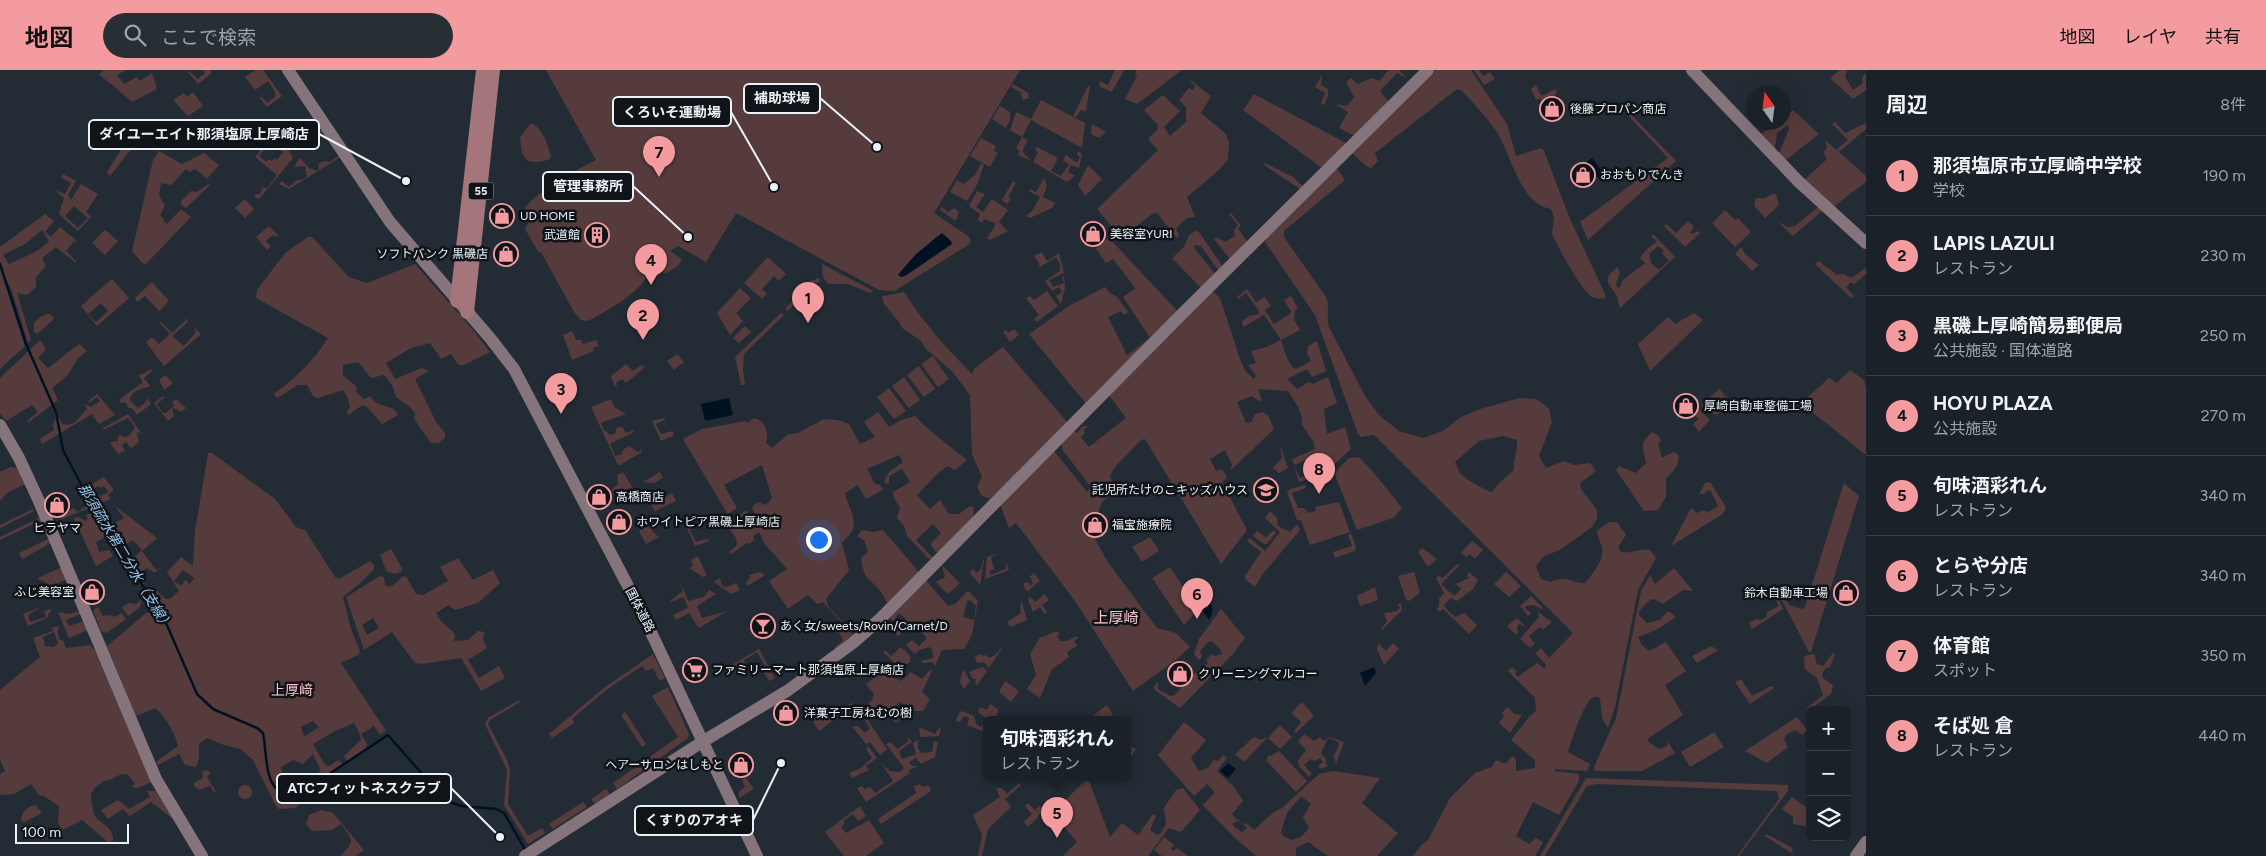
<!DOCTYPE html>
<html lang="ja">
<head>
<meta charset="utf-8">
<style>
	:root { --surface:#1a2128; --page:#272e34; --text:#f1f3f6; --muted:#9fa3a8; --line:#383e45; --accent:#f49b9f }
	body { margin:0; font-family:Figtree,"Noto Sans JP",sans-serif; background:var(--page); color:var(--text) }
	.controls { position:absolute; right:15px; bottom:15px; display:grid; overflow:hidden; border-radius:8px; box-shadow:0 5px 20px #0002 }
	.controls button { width:45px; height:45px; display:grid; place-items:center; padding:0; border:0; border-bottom:1px solid var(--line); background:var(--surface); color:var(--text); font:25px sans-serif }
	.compass { position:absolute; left:1746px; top:15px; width:45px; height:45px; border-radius:50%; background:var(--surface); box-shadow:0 5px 20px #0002; rotate:346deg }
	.scale { position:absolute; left:15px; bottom:12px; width:114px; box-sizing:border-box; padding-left:5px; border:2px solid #ebf2f7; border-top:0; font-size:14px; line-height:18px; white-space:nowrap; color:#ebf2f7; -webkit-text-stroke:4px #101418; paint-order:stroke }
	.you { position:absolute; left:818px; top:469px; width:18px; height:18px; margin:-12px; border:4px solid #fff; border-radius:50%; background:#1a73e8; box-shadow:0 0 0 8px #1a73e833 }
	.badge { display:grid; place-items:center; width:32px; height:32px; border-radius:50%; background:var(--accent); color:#111; font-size:16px; font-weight:700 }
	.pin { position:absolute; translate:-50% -41px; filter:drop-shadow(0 1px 2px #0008) }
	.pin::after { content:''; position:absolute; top:26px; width:18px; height:15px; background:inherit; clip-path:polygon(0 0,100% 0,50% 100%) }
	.popup { position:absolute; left:983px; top:646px; width:148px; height:65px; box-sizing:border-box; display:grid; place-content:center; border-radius:8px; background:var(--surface); filter:drop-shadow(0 1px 4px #0005); font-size:16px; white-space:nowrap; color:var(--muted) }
	.popup b { font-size:19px; color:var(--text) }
	.popup::after { content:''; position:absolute; left:50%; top:100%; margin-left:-10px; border:10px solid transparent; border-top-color:var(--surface) }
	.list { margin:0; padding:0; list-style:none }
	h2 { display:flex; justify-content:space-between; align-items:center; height:65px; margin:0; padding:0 20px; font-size:21px }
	h2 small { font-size:16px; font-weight:400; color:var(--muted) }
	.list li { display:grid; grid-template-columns:32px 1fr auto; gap:15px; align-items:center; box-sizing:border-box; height:80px; padding:0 20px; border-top:1px solid var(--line) }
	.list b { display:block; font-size:19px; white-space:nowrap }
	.list p { margin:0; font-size:16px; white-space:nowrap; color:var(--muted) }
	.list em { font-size:16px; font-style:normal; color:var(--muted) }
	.icon { flex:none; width:28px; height:28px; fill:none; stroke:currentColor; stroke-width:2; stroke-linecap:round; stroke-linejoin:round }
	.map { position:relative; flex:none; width:1866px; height:786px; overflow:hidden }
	header { display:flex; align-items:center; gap:30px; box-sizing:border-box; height:70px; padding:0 25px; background:var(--accent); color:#111 }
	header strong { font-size:24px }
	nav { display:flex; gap:28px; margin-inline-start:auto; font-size:18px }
	.search { width:350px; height:45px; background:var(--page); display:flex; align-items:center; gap:12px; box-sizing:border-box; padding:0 18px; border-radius:28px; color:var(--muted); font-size:19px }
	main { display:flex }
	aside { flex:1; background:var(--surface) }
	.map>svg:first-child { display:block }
	.green { fill:#563b3c; fill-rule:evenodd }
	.water { fill:#012 }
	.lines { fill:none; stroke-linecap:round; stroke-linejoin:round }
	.stream { stroke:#012; stroke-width:2.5 }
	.secondary { stroke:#86747c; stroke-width:12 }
	.primary { stroke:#a5757c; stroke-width:14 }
	.labels { text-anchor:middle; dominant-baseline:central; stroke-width:5; stroke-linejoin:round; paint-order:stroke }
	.shield { fill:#101418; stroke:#a9afb4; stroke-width:1 }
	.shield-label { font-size:11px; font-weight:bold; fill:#ebf2f7 }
	.poi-label { font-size:12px; fill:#ebf2f7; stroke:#101418; text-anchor:start }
	.street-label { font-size:12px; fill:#ebf2f7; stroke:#101418 }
	.water-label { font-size:14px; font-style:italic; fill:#99c5ee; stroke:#101418 }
	.neighbourhood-label { font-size:14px; fill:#f9c4c6; stroke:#101418 }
	.quarter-label { font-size:15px; fill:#f9c4c6; stroke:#101418 }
	.leader { fill:none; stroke:#ebf2f7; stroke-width:2 }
	.callout-dot { fill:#ebf2f7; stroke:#101418; stroke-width:2 }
	.callout { fill:#101418; stroke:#ebf2f7; stroke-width:2 }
	.callout-label { font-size:14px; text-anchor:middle; font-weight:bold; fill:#ebf2f7 }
</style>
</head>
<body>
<header>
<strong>地図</strong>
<div class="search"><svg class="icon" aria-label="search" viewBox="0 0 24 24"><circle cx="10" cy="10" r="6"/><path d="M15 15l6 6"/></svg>ここで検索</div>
<nav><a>地図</a><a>レイヤ</a><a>共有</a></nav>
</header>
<main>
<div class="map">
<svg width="1866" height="786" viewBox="0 0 1866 786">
	<rect width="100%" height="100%" fill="#232c35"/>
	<g class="green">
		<polygon points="104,0 126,0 117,5 124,14 137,7 140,11 152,3 157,19 132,32 100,5 99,4"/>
		<polygon points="203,0 210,0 212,3 198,14 188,2 189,1 198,9 205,3"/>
		<polygon points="256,0 263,0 282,26 267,37 259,27 262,27 267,33 275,27 275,22 268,11 255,20 245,7"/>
		<path d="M546,0H1020L934,143L968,166L971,171L968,175L904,215L894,221L879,220L736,143L706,192L678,176L670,181L682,189L678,196L665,204L654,191L645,196L647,206C636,226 607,240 588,251L581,250L574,242L541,182L539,183L525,159L529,152L525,138L531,131L564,104L573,102L596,90ZM939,164C932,174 912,210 898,205C910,189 925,178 939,164Z"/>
		<polygon points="1115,0 1124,0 1112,22 1099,16 1100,11 1108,15"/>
		<polygon points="1137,0 1182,0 1137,34 1125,29 1137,6 1135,4"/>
		<polygon points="1389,0 1399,0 1407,8 1397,3 1380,21 1390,33 1358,65 1353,65 1339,58 1348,42 1335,34 1347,36 1354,27 1346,12 1351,8 1358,14 1372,8 1379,11"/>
		<path d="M1436,0H1471L1507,54L1516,86L1541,78L1544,81L1570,149L1605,224V228C1601,229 1597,229 1593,227C1580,220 1559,178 1552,164L1554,147L1551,139C1520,134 1512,87 1498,64C1488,48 1473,33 1461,20L1457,19L1375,83L1378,91L1371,98L1366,96L1352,83Z"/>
		<polygon points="1474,0 1479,0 1483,6 1490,2 1495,9 1484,15"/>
		<polygon points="1840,0 1847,0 1845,7 1853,20 1863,13 1862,7 1866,3 1866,20 1853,29 1830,8"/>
		<polygon points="1322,5 1321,15 1328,19 1328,26 1324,35 1321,34 1325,23 1315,17"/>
		<polygon points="1186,7 1211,26 1201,43 1225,63 1229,72 1228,89 1220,99 1187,127 1195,147 1187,148 1176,158 1179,166 1177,168 1157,143 1152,144 1121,168 1097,139 1158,80 1148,69 1158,59 1158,55 1144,40 1163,25 1180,41 1164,57 1170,66 1186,52 1186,37 1179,30 1189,18 1193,20 1195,16"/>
		<polygon points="1013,14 1028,23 1029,28 1023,30 1020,22 1011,17"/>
		<polygon points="1536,15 1541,25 1544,25 1555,19 1557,23 1543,33 1540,28 1536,30 1531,19"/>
		<polygon points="1088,16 1090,16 1086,41 1081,40 1076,47 1073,46"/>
		<polygon points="193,22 203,36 188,46 173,30 184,23 187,27"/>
		<polygon points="1254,24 1346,73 1347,75 1322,98 1243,40"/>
		<path d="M1041,30L1085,53L1082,78L1031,50L1022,67L1028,70C1019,85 1023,80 1030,90L1018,85L1020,81L1016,78L1022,67L1010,60L1016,42L1031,49Z"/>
		<polygon points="1000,36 1010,42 1010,50 1006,58 992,49"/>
		<polygon points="1627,40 1676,91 1588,170 1580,152 1668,88 1625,42"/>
		<polygon points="1793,40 1819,64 1786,90 1779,83 1789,59 1788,55 1777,63 1775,79 1761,64 1776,53 1784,52 1784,47"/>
		<polygon points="1835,52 1845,63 1866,53 1866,59 1839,82 1866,106 1866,112 1833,137 1804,110 1827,89 1823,82 1827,78 1825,70 1819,65 1839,82 1837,79 1848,70 1832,54"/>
		<path d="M531,53C542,57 549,77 551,87L548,90L537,92L528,91L522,84L520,67Z"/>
		<polygon points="195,54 206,63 199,73 195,74 185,68"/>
		<polygon points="1092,54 1106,62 1099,68 1091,64"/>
		<polygon points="317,55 322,63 309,70 304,63 311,60 316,61"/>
		<polygon points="271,67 276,74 263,81 259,86 266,92 269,89 272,91 275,88 277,90 283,82 279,79 285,74 293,88 259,129 254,126 255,124 260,124 263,117 267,118 277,105 255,87"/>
		<polygon points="981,68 996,76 994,81 998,83 990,97 970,86"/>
		<polygon points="129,74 133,77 110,106 107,102 121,80"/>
		<polygon points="1037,77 1058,88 1051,101 1061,106 1069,94 1063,91 1066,85 1077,93 1080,87 1077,84 1078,81 1082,84 1079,98 1071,95 1068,102 1075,106 1067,112 1033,92 1038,82 1035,80"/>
		<polygon points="159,81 182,94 204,83 219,95 207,109 195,99 190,102 186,99 171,115 161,113 159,126 165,135 160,146 164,149 163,151 167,154 181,139 191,147 146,194 142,193 132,181 153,90"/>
		<polygon points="338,86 339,88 289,119 279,114 282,111 289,117 297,110 302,110 307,107 305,96 294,97 300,88 309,98 317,101 319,99 318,94 324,91 330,92"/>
		<polygon points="981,93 984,95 977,115 967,131 950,122 957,110 964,114 975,105"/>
		<polygon points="1265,93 1293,107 1305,118 1300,119 1264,95"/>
		<polygon points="1088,95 1102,109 1085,126 1078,115"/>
		<path d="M1337,98L1345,110L1284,161V167L1326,227C1330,237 1326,247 1329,257L1365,326L1379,345L1399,361L1423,368L1443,361L1461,347L1480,339L1520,328L1536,329L1549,338L1552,352L1539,386L1546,398L1564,391L1574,395L1590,393L1596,401L1580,413L1581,419L1597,440V448L1593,456L1560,480L1544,486L1536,496L1541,509L1550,512C1569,504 1569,513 1585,513C1592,504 1605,490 1602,477C1600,471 1598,468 1597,461L1609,452H1617L1626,465L1618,477L1621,482C1632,484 1639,478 1650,480L1656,488L1638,520L1615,637L1608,658L1602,648L1600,628C1596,627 1595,626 1592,628C1584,633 1571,671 1568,682L1590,694L1587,701L1555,699V701L1579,704V711L1559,745L1533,732L1516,766L1529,774L1536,768L1543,772L1535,786H1413L1421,775L1428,770L1450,728L1475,703L1492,697L1496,690L1502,693H1507L1512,686L1516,689V701L1535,698V690L1511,670L1529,647L1536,641L1535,628L1508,601L1512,597L1517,601L1515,604L1518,607L1537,593L1545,599L1546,595L1535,583L1541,578L1549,588L1573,563L1374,365L1361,367L1358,364L1315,245L1265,172L1266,168ZM1503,366L1517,370C1518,381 1513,389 1514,400L1499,413L1492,422C1486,421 1464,408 1460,403C1458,400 1457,395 1455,392L1479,371Z"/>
		<path d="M63,104L76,111L68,125L71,130L81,114L98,124L86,142L91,147L78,161L59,144L64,128L55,120L65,124L71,113L61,107ZM74,136L88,148L78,158L65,146Z"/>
		<polygon points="1044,108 1047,116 1043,127 1055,133 1052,138 1030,148 1026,146 1033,140 1040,127 1029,121 1029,119 1036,122"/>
		<polygon points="1013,111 1016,113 1008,127 1011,129 1007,134 1002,130"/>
		<polygon points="208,114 210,115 186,138 181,135 181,131 191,121 197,122"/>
		<polygon points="977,121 985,124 976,137 983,142 992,129 1008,140 999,152 1008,161 990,170 987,168 995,156 995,153 984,149 982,153 978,150 980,144 969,136"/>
		<polygon points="1772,124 1776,124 1779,135 1765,148 1754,136 1756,128 1765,128"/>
		<polygon points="245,129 254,139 245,148 235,138"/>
		<polygon points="942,137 948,142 954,138 959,142 956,151 940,140"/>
		<polygon points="1818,137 1822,141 1793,166 1778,152 1788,157 1795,156"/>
		<polygon points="1725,140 1735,150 1738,148 1751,162 1735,177 1712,153"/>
		<polygon points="1231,143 1241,156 1238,158 1248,173 1231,190 1214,169 1216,167 1225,172 1235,166 1234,160 1238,155 1229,144"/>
		<path d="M45,144L54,151L45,162L51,167L60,157L79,173L74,171L66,181L76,191V193L56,177L42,188L46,196L36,207V217L27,225L17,223L31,270L28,273L12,221L0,198L25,276L0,299V177ZM42,160L49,171C38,183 23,187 9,194L3,185L25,174Z"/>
		<polygon points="1688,151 1694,157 1690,163 1692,164 1698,161 1700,163 1685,177 1664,156 1666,154 1676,163"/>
		<polygon points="269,156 278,165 276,167 273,165 266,171 271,176 267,180 256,167"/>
		<polygon points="105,160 118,171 105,185 92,173"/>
		<polygon points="1195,161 1199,162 1223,197 1219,201 1201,176 1194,175 1194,178 1216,205 1202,219 1172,188 1184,177 1189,165"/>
		<path d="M1653,164L1675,187L1620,238C1618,234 1619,231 1617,227C1610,212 1600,212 1617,197L1620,202L1616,215L1618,218L1620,217L1623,210L1645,193L1640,188L1646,180L1657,171L1651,167ZM1658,176L1664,181L1662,183L1669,191L1659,200L1651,193L1649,184Z"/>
		<path d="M308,167H312L349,207L367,213L415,194L473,260L490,282L464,295H459L451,284L441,289L430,273L411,278L386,293L395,309L422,298L429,301L415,309L436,352L445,363V368L438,373H431L414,349L415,343L410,337L396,327L392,315L384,305L371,308L358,292L343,295V305L357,317L356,322L364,329L370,326L376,333L394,339L398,345L382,354L366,336H361L348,345L347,341L350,337L348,328L343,320L318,328L313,326L307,315H298L277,328L274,324C296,307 313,292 328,268L256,228L257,220L285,183Z"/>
		<polygon points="1109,168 1182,246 1206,223 1214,222 1220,228 1241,292 1246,302 1254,309 1256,306 1248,295 1256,293 1251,281 1267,277 1281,270 1264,245 1243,257 1242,251 1249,246 1259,244 1259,241 1246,223 1238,229 1237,227 1247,219 1256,232 1265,227 1271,236 1265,240 1274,254 1290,244 1291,241 1284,230 1291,226 1298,238 1295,240 1294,250 1300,260 1281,270 1286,286 1292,297 1296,299 1311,291 1307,283 1308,276 1317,271 1326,301 1312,307 1308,300 1305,300 1287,309 1297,319 1309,312 1313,314 1328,307 1337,333 1324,339 1327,364 1345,357 1351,379 1328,400 1319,384 1294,395 1300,408 1308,405 1309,409 1299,412 1292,389 1315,379 1313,371 1302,355 1302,348 1298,337 1288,321 1258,319 1262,330 1259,331 1252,326 1237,332 1246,353 1251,352 1255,344 1262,342 1268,345 1274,359 1230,401 1232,395 1225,380 1210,389 1216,401 1222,399 1227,407 1222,412 1247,460 1221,494 1145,369 1141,370 1114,398 1110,406 1115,422 1102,432 1097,445 1086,452 1092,465 1105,458 1107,462 1095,469 1107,491 1157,558 1176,563 1190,577 1177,589 1133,621 1075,531 1016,453 1009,458 1000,434 1054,381 1087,422 1091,417 1062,379 1062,374 1074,361 1077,363 1083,356 1088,356 1084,360 1085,363 1081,367 1089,377 1126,348 1108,324 1087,335 1029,264 1069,236 1105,217 1110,223 1117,227 1128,242 1124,245 1121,241 1108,247 1127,285 1150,268 1123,227 1135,219 1133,215 1113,189 1106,193 1096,179 1097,176"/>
		<polygon points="1741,177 1746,185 1759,195 1752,201 1735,184"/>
		<polygon points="1042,182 1047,191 1059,183 1064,203 1049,210 1053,217 1064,213 1062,206 1064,206 1065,218 1061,234 1056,226 1062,222 1059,217 1052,221 1045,211 1060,201 1060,194 1056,187 1037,199 1040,195 1034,186"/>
		<polygon points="768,187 786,204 779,211 774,206 762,219 767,224 762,229 744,213"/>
		<path d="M1819,191C1825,197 1831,199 1837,205L1844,204L1851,208L1866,198V204L1854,214L1851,212L1846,217L1854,226L1851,228L1815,194Z"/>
		<polygon points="822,194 866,217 873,221 870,223 848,214 828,214 823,207"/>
		<polygon points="819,208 820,212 815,213 788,241 785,239 811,211"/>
		<path d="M112,209L129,228L97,256L81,236ZM101,233L108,241L96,252L88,244Z"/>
		<polygon points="152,212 169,231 159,241 145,226 137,232 135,228"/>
		<polygon points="740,218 751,228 736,243 743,251 730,265 717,243"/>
		<polygon points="1047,221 1058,236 1037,252 1034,249 1039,245 1026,228 1030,226 1034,230"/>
		<path d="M904,222C923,252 947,279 972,304L975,298L1003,277L1068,353L990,429L981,425L977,416L982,407L972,384L970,325L952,301L926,279L920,270L902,258L899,252L884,234L882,227L884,226Z"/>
		<polygon points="781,243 784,245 744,284 743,300 745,315 741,315 735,287"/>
		<polygon points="1694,243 1703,250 1650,301 1638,274 1668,247 1675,254"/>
		<polygon points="47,244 50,244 54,248 53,250 37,264 34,262 34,253 40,247"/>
		<polygon points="185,248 188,252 172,266 184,276 196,262 194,257 201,264 164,296 146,272 152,267 159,274 170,264 159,252 160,251 172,263 185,251"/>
		<polygon points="745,256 751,262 739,273 733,268"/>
		<polygon points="1014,259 1019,265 1010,272 1003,262 1006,260 1008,263"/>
		<polygon points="572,261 576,270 581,270 583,274 596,270 599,276 593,278 594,281 572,290 563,265"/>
		<polygon points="40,270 46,279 38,288 48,298 79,274 87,281 78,288 67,306 52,318 58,330 28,353 27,351 38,342 32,335 6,351 0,343 0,308"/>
		<polygon points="677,284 684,292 674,300 667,291"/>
		<polygon points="933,286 949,309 938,317 921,294"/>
		<polygon points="626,294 633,301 641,295 645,297 626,313 622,309 616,313 617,316 615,317 611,306"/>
		<polygon points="919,296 935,319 924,327 907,305"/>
		<path d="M151,299L152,301L144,308L150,316C142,320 132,319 130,330L138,338L146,332L147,328L151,334L137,345L132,338H128L126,332L121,333L119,330L143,312L138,304L141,305Z"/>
		<polygon points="1850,300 1864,310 1866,318 1866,385 1801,333 1829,308 1837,313"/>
		<polygon points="165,305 173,313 164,320 159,310"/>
		<polygon points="904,307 920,330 909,338 892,316"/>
		<polygon points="889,318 906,341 894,349 877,327"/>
		<polygon points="1719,319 1731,332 1717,345 1707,342 1701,335"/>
		<path d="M97,324L115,345L99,354L92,344L42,374L40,369L54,360L53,354L56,349L54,344L57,343L62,354C76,358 79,346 87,339L84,334L91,337L100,331L97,327L90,332L88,331Z"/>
		<polygon points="163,326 164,328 157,334 163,343 166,343 174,336 172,331 177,330 186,338 181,342 174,338 172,340 174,346 168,351 154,333"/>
		<polygon points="611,329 614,337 626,344 601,353 604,361 606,361 610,365 616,363 616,358 622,357 626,363 633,360 634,362 610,374 615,386 622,384 623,380 629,376 638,382 641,380 638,369 642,382 620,395 618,395 591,337"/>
		<polygon points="1699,339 1710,350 1699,362 1693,354 1698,349 1694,344"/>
		<path d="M878,342L889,357L901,350L915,346C931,363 949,375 967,390L955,400L948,396L939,402L917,425L930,439L940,430L949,444H959L970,436L974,438L973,448L940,482H936L931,476V473L941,463L933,454L916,470L933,488L929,489L907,466L904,456L897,448L900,438L893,426V422L910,412L902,399L889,406V413L886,414L884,411L889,402L903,392L899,385L867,399L875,414L880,415L883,420L866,429L858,415L845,423C847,435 858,449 852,461C850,466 845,468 842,473L849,500L826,529L828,536L855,566L837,581L834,578L842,571V567L836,561L837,555L841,552L823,532L817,534L808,525L788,539L769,511L787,499L765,474L759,462L753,466L754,470L749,474L747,473L731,484L729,482L737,475L736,468L726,455L746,440L749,445L742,446V456L753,459L758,453L752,437L758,432L766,435L772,428L762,395L724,415L737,438L716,453H712L710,450L727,443L683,369L702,359L746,351L747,353L754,348C766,352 769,361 766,373L772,378L787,365L798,363L824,349L838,350L849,354L860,374L875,367L864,352Z"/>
		<polygon points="128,344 143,366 139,362 137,363 139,372 131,378 126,372 122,375 125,381 118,384 110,373 111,372 118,371 118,366 121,365 123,367 129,366 135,357 128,348 103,360 103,358"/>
		<polygon points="664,348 666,349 656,354 661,364 673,361 674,365 661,371 652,351"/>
		<path d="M1652,362L1659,366L1661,370L1658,374L1662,388L1673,382L1678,384C1681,395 1673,401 1666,409V427L1658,440L1644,441L1616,400L1619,396L1636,403L1646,393C1643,375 1638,376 1652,362Z"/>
		<polygon points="1280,375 1288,398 1279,403 1273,398 1282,388"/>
		<path d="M208,383H212L275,429L296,457L305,460L335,507L339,509L370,491L374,495V499C364,510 354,519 343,527L351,559L360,581L358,585L341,593L386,661L380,665L374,656L361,664L367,674L366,678L347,691L344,686L361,670L359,662L354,653L335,661L313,674L325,695L330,696L338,690L343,694L306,726L296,738L279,739L276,736L253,690L240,679L221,674L207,668L199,674V689L196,697L185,695L179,684L158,695L156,692L178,676C174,661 167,650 156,638L136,646L107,576L152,538L146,523L152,517L166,529H170L179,521L167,502L181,487L193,496L195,461ZM183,500L194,508L190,514L185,510L181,516L174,511ZM313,651L319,657L304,667L301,657ZM313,684L321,701L312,706L283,708L281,697L293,690L303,694Z"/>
		<polygon points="1359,387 1375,404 1402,438 1393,448 1357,460 1335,405 1337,400 1349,388"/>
		<polygon points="11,397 18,398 25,414 7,423 0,431 0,402"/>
		<polygon points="623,402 634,420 618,430 612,419 618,414 617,405"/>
		<polygon points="660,402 663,408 654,413 643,412"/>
		<path d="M104,407L114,420L108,425L111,429L62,449L61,447L73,438L78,442L90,433L83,419ZM98,416L100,418L104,416L108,422L93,430L88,423Z"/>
		<polygon points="1710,412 1726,437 1723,444 1671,476 1691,438 1697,443 1703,440 1708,442 1718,436 1711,421 1708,420 1704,424 1699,424 1705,413"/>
		<polygon points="1844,413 1859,426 1811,582 1809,582 1775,517 1778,516 1789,535 1802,539 1805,537"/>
		<polygon points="1305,415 1306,418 1292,423 1298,438 1304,438 1308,443 1316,441 1315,437 1339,432 1350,462 1310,475 1301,450 1297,450 1287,422 1290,419"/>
		<polygon points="672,423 676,431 655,441 651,435"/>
		<polygon points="115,436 157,468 142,481 156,500 162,497 155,503 147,498 138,503 145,514 143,515 129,492 142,480 133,470 121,477 108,457 124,448"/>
		<polygon points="33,439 34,441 0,458 0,455"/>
		<polygon points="1270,441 1277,448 1278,456 1290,462 1297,454 1300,460 1262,505 1255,517 1246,510 1245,506 1261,482 1247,471 1250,468 1265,481 1280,462 1265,448"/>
		<polygon points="96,442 109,465 96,472 99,482 109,480 113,486 96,496 74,448 79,447 85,451 88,449 86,445"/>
		<polygon points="649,447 655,456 652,461 659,467 646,474 639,461 651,455"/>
		<polygon points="39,448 41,448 46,463 40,451 0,470 0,467"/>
		<polygon points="692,450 694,456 690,461 696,472 708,469 709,471 695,476 685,453"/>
		<path d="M862,460L873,462L883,460L948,536L955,534L968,521L978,531L972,565L964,579L942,580L935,596L933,592L923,593L921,591L933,588L932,579L929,577L919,580L915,584L906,575L912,570L919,576L927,568L911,552L898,566L889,558L899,559L906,549L899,543L895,548L898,551L891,550L889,546L890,535C885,532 886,529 883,525C872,507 864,514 861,488L868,481L864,470L857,466ZM970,530L976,536L974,550L963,547L967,531Z"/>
		<polygon points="1274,460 1276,463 1267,474 1264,474 1253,466 1257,461 1266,467"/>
		<polygon points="1351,463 1356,477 1355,481 1335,488 1333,482 1352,476 1348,465"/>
		<polygon points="1150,467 1159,481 1142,492 1132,477"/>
		<polygon points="50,468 51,473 22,489 19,483"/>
		<polygon points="1472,471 1483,480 1475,489 1470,484 1466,487 1461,483"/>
		<polygon points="1422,478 1437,489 1428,497 1418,482"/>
		<polygon points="391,479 402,498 402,501 396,504 387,502 380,485"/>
		<polygon points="998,483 991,487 994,499 990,501 990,505 1006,499 1006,492 1009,500 985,509 987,487"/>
		<polygon points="698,486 707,506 703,507 689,498 693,496 691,490"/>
		<path d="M458,488L473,510L493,500L500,513L478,533L455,540L449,535L436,543C441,554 450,557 455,565L454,571L468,570L478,561L484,562L483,570L487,578L468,590L479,608L499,596L505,608L481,621L461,588L422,594L415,593L392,562L364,580L346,527L380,506L384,507L385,515C392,520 397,511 402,507L406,506L416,524L423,525L448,511L440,497ZM373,548L379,558L367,565L362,555Z"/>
		<polygon points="983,490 984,490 980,515 970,503 972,499 977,503 981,499"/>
		<polygon points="1461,494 1441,514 1454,526 1461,519 1456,514 1469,508 1467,506 1469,502 1478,510 1473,519 1457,531 1451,528 1444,535 1448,541 1456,547 1464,543 1477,555 1469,564 1443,539 1440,542 1436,539 1439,536 1439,529 1444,523 1436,508 1439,506 1443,508 1456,495"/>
		<polygon points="942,495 960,513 948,524 936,512 945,507"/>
		<polygon points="62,497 67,509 50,517 46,515 43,510 40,511 38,508"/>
		<polygon points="1170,497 1198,540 1184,555 1152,508"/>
		<polygon points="1674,498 1693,521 1683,520 1663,534 1654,529 1650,530 1639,541 1639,545 1647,553 1660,550 1668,541 1674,545 1675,548 1656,560 1638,567 1642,575 1649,581 1666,572 1686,601 1665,615 1683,645 1647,669 1650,673 1659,679 1667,676 1668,672 1675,683 1642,701 1595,701 1594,697 1616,648 1641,521 1650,505 1655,514"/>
		<polygon points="745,499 749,505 760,502 765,505 748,516 746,513 750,507"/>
		<polygon points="1414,502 1420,523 1409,531 1406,530 1398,506"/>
		<polygon points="1506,502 1521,516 1509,527 1494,514"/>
		<polygon points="1034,503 1040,511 1028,521 1026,520 1023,514 1028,512 1030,516 1033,514 1030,506"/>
		<polygon points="720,508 722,516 727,517 736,513 740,520 731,524 714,512"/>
		<polygon points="679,513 684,520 688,531 704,527 709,520 716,524 697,536 702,548 727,541 699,558 689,543 676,550 673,545 688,538 684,527 671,532 671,530 683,521"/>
		<polygon points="1375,517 1378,530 1360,536 1357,526"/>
		<polygon points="1775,521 1783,539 1752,559 1749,553 1756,549 1761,550 1767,547 1766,543 1779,536 1772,524"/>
		<polygon points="1045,524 1049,530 1042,535 1047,542 1045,544 1040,537 1033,542 1028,530 1030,526 1035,532"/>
		<polygon points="1531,526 1543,538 1542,539 1533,535 1526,536 1525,538 1531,543 1528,546 1520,536"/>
		<polygon points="141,530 140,537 128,546 122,537 129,533 136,534"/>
		<polygon points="1022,532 1027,550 1010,557 1007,552 1021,543 1020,536"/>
		<polygon points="1401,533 1402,540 1382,560 1381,558 1387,552 1384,543 1397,541 1400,538 1398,534"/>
		<polygon points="41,537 28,545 30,552 46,547 44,541 50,539 51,542 48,544 49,547 28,556 23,544"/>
		<polygon points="98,537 103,546 110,545 115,547 122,543 126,549 107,563 101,561 93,540"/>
		<polygon points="1221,539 1245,568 1232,585 1180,638 1155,620 1154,617 1158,611 1158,619 1170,626 1175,625 1192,605 1208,593 1206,590 1212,584 1215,586 1222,584 1221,580 1212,571 1208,572 1200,581 1202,587 1199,590 1194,584 1199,569"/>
		<polygon points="80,541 81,544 66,550 69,556 84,551 88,560 69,568 58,542 69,544"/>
		<polygon points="1538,542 1552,552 1543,560 1540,557 1529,566 1535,574 1530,578 1520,569 1539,547"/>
		<polygon points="1517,548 1527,558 1519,554 1517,557 1518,563 1516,565 1507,556"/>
		<path d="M58,556L59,559L57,560L60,570H63L66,578L90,575L102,588L152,712L137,718L132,717L135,713L127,704C117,703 111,712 103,711C93,719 89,722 92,734C93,737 93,743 95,746C102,756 114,756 113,771L108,772L82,750L63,760L58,754L59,736L44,726L39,725L31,714L14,724L0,725V704L5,701L0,690V620L40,587L33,568L53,561L52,558ZM54,562L58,573L54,577L45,576L43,567Z"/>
		<polygon points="1056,561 1059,563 1059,565 1057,566 1060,571 1067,571 1077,566 1078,568 1074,571 1077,576 1067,582 1069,587 1052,599 1040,628 1027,619 1036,605 1030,584 1040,567 1043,567"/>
		<polygon points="1378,573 1386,581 1393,573 1399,579 1384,595 1377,579"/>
		<polygon points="1004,575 989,598 984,592 977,593 975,586 981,584 983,586 986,585 989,588 995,585"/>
		<polygon points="1711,576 1718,580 1697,593 1692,586"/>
		<polygon points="901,577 910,586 910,592 900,598 883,582 885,580 891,586"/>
		<polygon points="759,579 775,608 769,611 762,599 766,597 757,582 744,590 745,594 738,598 739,602 734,603 730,596"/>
		<polygon points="1833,583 1835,584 1830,597 1825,599 1822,604 1823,608 1833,615 1831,624 1808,641 1807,638 1823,625 1817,608 1805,599 1804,586 1813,584 1815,585 1816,593 1823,596"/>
		<polygon points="653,584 665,608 660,611 653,598 646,601 642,596 606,620 572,649 574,653 552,668 549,664 604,618"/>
		<polygon points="983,597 987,601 977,615 975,614 976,609 973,609 969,602"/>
		<polygon points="963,599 970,611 964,619 960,612"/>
		<polygon points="930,600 932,601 922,622 930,629 923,641 915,641 896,653 891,648 897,651 907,639 900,632 887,643 882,638 871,646 864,637 872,630 874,624 866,614 882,602 901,611 911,602 922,609"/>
		<polygon points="1741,609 1752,626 1771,616 1774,618 1750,634 1735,612"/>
		<polygon points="1005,611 1019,621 1011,632 999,622"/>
		<polygon points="668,617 689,664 688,668 617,719 613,713 678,667 652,626"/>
		<polygon points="519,630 520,632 490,650 488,654 507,690 510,700 508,734 528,766 542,758 545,763 528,774 504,735 507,700 485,654 488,648"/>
		<polygon points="1302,632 1314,646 1296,663 1294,661 1301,652 1291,643"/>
		<polygon points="852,633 854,635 819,661 813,652 835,635 842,638"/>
		<polygon points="990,634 999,640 996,645 1000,648 987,649 987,663 967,655 969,648 964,646 960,652 956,651 959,643 962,641 974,646 976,654 981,657 986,648 978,642 980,637 987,640"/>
		<polygon points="1107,635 1115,649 1097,649 1094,645"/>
		<polygon points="1507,637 1515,644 1522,645 1510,663 1499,653 1504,646 1502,643"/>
		<polygon points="625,642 646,674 642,677 621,645"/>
		<polygon points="1797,647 1807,660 1802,665 1795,660 1787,664 1784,669 1788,677 1767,693 1745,681"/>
		<polygon points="867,649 887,679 880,685 870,672 866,674 852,656 858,656 865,663 870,658 865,651"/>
		<path d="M1184,652L1206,670L1191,688L1199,701L1208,698L1214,690L1218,691L1223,685L1227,688L1217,701L1235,718L1243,731L1232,744L1236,749L1240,750L1233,753V756L1242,762L1247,758L1243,754L1246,753L1254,760L1274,742L1282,738L1319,704L1333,701L1380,708L1362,733L1398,763L1377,786H1328L1308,772L1296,778V786H1256L1236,769L1203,735L1215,722L1207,714L1194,726L1158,685ZM1301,726L1311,734L1303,747L1309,758L1301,767L1292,770L1283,766L1281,762L1287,743Z"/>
		<polygon points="1280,655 1292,667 1280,679 1268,668"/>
		<polygon points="941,656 939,666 920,667 919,657 935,664"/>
		<polygon points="1714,662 1724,677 1690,697 1681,682"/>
		<polygon points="1304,664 1314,671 1320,667 1324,671 1330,667 1344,672 1336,694 1334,686 1339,675 1338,672 1330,668 1327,670 1321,683 1326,689 1326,694 1328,696 1320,699 1318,696 1323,692 1320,688 1315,691 1310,689 1304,695 1312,704 1309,707 1299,696 1298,691 1306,680 1298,671"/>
		<polygon points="907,667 912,672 899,681 902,689 916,684 913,673 918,670 918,678 921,683 932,682 934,671 938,672 935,687 921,694 916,688 909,692 912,696 918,696 909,700 910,703 866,732 857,718 862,716 865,719 870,717 875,723 893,711 881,693 890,701 900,702 904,698 886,674 891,672 897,679 908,672"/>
		<polygon points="1254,667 1261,670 1265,667 1267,668 1244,692 1235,684"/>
		<polygon points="1127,674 1136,679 1127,693"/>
		<polygon points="868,676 877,688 866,696 869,700 852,708 849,703 861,698 872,688 866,679"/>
		<polygon points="1279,681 1307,711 1296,722 1266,690 1269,685 1271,686"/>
		<polygon points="206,700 211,702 207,707 216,722 214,722 210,716 199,720 194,716 194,713 203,708 202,702"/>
		<polygon points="746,708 754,719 739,728 739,722 745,717 742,710"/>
		<polygon points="1088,708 1110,767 1122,753 1138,765 1153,744 1156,746 1150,760 1157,765 1160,764 1166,754 1164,738 1176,720 1183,718 1200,740 1181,762 1169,758 1148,786 1063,786 1077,772 1052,743"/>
		<polygon points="1586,708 1788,715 1788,721 1739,786 1737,786 1779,729 1777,721 1597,714 1587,716 1545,786 1540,786"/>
		<polygon points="1019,713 1021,715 1005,729 1011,737 988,759 982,786 978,786 982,765 973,745 1000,727 996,718 1002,718 1007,724"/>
		<polygon points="920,714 922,717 929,715 931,721 881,754 878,749 916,723 914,716"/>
		<circle cx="245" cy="722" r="7"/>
		<polygon points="606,719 610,724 595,734 591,729"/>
		<polygon points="147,721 156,721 174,750 151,732 130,746 123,739 108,749 101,740 118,730 129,739 150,727"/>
		<polygon points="1792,727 1810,740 1810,751 1806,756 1793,754 1793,747 1782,739"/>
		<polygon points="583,732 587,737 553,759 549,754"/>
		<polygon points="1028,733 1035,740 1040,735 1042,740 1038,747 1028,757 1024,752 1032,744 1025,736"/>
		<path d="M35,735L42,743L23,753L21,749C23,741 27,737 35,735Z"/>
		<polygon points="860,736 866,746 858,751 853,744 843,751 845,753 841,757 846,763 869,750 884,773 866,786 844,786 825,762"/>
		<path d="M322,740L333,743L364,780L355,786H340C356,771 353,771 341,754L332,760L312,761L306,754L309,745Z"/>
		<polygon points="1766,764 1793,778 1791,782 1796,786 1765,766"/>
		<polygon points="1164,767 1174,775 1171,779 1174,781 1177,778 1188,786 1162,786 1154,780"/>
	</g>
	<g class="water">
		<polygon points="1592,88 1604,104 1598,108 1587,92"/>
		<polygon points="942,163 951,171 952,174 905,206 901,207 898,205 916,184"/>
		<polygon points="729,328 733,345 705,351 701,334"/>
		<path d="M1209,531C1214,538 1213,542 1209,550L1200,537Z"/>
		<polygon points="1374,597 1376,603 1365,616 1360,603"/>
		<polygon points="1228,693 1236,699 1228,708 1220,701"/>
	</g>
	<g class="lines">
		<path class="stream" d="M0,194L26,274L56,342L63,380L87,426L166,553L197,624L213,639L257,658L263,663C268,688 262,721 293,728L388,665L445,730L461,736L496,739L504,743L526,781"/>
		<g class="secondary">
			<polyline points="288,0 390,152 490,268 514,299 639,537 757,786"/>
			<polyline points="1692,0 1799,112 1866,173"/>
			<polyline points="0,355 19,388 38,429 156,709 202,786"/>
			<polyline points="525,786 702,672 787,621 853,573 881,548 1182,244 1428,0"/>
			<polyline points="1856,786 1866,772"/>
		</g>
		<g class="primary">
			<polyline points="457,231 483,0"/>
			<polyline points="467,242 493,0"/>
		</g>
	</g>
	<defs>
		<symbol id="shop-ring" viewBox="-11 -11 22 22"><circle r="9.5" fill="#101418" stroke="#f49b9f" stroke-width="1.5"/><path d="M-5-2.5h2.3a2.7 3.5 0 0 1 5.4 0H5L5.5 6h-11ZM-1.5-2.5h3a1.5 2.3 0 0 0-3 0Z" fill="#f49b9f"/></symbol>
		<symbol id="building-ring" viewBox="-11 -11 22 22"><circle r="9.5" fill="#101418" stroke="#f49b9f" stroke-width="1.5"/><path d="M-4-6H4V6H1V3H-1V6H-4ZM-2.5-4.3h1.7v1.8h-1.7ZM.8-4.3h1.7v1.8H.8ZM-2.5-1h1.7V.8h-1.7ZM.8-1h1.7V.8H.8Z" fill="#f49b9f"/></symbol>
		<symbol id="school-ring" viewBox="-11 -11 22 22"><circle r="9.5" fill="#101418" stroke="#f49b9f" stroke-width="1.5"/><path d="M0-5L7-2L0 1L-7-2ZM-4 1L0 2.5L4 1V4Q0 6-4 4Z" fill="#f49b9f"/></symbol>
		<symbol id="bar-ring" viewBox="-11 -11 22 22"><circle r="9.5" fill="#101418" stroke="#f49b9f" stroke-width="1.5"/><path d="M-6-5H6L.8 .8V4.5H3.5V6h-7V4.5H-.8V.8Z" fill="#f49b9f"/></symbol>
		<symbol id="supermarket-ring" viewBox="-11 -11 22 22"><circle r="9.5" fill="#101418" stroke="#f49b9f" stroke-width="1.5"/><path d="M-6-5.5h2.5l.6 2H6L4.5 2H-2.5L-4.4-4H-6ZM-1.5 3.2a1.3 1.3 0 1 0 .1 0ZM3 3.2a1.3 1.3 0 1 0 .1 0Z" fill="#f49b9f"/></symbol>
	</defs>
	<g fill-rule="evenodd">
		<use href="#shop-ring" x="1538" y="25" width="28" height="28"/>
		<use href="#shop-ring" x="1569" y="91" width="28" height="28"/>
		<use href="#shop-ring" x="488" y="132" width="28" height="28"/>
		<use href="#shop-ring" x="1079" y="150" width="28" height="28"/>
		<use href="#building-ring" x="583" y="151" width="28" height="28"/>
		<use href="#shop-ring" x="492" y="170" width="28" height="28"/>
		<use href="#shop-ring" x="1672" y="322" width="28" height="28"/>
		<use href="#school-ring" x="1252" y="406" width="28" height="28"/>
		<use href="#shop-ring" x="585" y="413" width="28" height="28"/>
		<use href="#shop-ring" x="43" y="421" width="28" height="28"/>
		<use href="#shop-ring" x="605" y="438" width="28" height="28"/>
		<use href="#shop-ring" x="1081" y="441" width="28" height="28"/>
		<use href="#shop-ring" x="78" y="508" width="28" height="28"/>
		<use href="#shop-ring" x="1832" y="509" width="28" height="28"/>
		<use href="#bar-ring" x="749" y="542" width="28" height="28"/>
		<use href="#supermarket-ring" x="681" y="586" width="28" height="28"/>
		<use href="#shop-ring" x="1166" y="590" width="28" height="28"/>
		<use href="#shop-ring" x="772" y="629" width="28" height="28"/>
		<use href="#shop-ring" x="727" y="681" width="28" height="28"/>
	</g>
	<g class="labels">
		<rect class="shield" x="468.5" y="112.5" width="25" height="17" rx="4"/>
		<g class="shield-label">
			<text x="481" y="121">55</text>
		</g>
		<g class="poi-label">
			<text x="1570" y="39">後藤プロパン商店</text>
			<text x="1600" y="105">おおもりでんき</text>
			<text x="520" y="146">UD HOME</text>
			<text x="1110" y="164">美容室YURI</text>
			<text x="580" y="165" text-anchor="end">武道館</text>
			<text x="488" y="184" text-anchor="end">ソフトバンク 黒磯店</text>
			<text x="1704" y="336">厚崎自動車整備工場</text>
			<text x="1248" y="420" text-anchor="end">託児所たけのこキッズハウス</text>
			<text x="616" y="427">高橋商店</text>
			<text x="636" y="452">ホワイトピア黒磯上厚崎店</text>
			<text x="1112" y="455">福宝施療院</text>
			<text x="57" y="458" text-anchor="middle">ヒラヤマ</text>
			<text x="74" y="522" text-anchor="end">ふじ美容室</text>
			<text x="1828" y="523" text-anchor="end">鈴木自動車工場</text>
			<text x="780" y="556">あく女/sweets/Rovin/Carnet/D</text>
			<text x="712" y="600">ファミリーマート那須塩原上厚崎店</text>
			<text x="1198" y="604">クリーニングマルコー</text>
			<text x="804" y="643">洋菓子工房ねむの樹</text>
			<text x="724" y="695" text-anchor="end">ヘアーサロンはしもと</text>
		</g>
		<g class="street-label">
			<text transform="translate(640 540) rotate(63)">国体道路</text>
		</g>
		<g class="water-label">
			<text transform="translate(125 487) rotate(59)">那須疏水第二分水（支線）</text>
		</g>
		<g class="neighbourhood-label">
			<text x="292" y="620">上厚﨑</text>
		</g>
		<g class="quarter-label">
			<text x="1116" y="548">上厚崎</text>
		</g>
	</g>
	<path class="leader" d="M877 77L820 28M774 117L731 42M406 111L319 64M688 167L633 116M500 767L451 718M781 693L753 750"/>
	<g class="callout-dot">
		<circle cx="877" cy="77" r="5"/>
		<circle cx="774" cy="117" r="5"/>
		<circle cx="406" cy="111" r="5"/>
		<circle cx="688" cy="167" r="5"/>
		<circle cx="500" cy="767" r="5"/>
		<circle cx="781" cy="693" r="5"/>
	</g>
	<g class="callout">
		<rect x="744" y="14" width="76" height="29" rx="5"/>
		<rect x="613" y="27" width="118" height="29" rx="5"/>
		<rect x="89" y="50" width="230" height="29" rx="5"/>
		<rect x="543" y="102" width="90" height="29" rx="5"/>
		<rect x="277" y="704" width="174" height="29" rx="5"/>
		<rect x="635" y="736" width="118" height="29" rx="5"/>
	</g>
	<g class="callout-label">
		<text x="782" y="33">補助球場</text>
		<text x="672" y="47">くろいそ運動場</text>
		<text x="204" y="69">ダイユーエイト那須塩原上厚崎店</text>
		<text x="588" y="121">管理事務所</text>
		<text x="364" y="723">ATCフィットネスクラブ</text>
		<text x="694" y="755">くすりのアオキ</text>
	</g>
</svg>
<div class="controls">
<button>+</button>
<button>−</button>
<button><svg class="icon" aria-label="layers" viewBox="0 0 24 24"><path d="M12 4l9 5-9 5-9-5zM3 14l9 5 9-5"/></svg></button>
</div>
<svg class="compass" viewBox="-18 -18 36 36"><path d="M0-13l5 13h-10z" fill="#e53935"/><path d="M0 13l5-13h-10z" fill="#9fa3a8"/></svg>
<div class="scale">100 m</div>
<div class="you"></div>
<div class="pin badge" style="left:808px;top:253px">1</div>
<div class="pin badge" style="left:643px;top:270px">2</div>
<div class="pin badge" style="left:561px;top:344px">3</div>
<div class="pin badge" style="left:651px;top:215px">4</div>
<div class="pin badge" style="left:1057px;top:768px">5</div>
<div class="popup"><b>旬味酒彩れん</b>レストラン</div>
<div class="pin badge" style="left:1197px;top:549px">6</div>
<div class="pin badge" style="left:659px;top:107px">7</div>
<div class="pin badge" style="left:1319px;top:424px">8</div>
</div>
<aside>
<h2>周辺<small>8件</small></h2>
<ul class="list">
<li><span class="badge">1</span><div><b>那須塩原市立厚崎中学校</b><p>学校</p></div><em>190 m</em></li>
<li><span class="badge">2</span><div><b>LAPIS LAZULI</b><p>レストラン</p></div><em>230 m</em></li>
<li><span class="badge">3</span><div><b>黒磯上厚崎簡易郵便局</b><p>公共施設 · 国体道路</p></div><em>250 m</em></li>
<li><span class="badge">4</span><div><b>HOYU PLAZA</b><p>公共施設</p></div><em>270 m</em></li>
<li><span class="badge">5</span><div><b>旬味酒彩れん</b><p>レストラン</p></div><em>340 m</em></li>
<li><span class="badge">6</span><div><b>とらや分店</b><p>レストラン</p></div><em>340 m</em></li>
<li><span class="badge">7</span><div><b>体育館</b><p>スポット</p></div><em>350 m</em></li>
<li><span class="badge">8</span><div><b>そば処 倉</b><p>レストラン</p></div><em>440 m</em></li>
</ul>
</aside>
</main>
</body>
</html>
